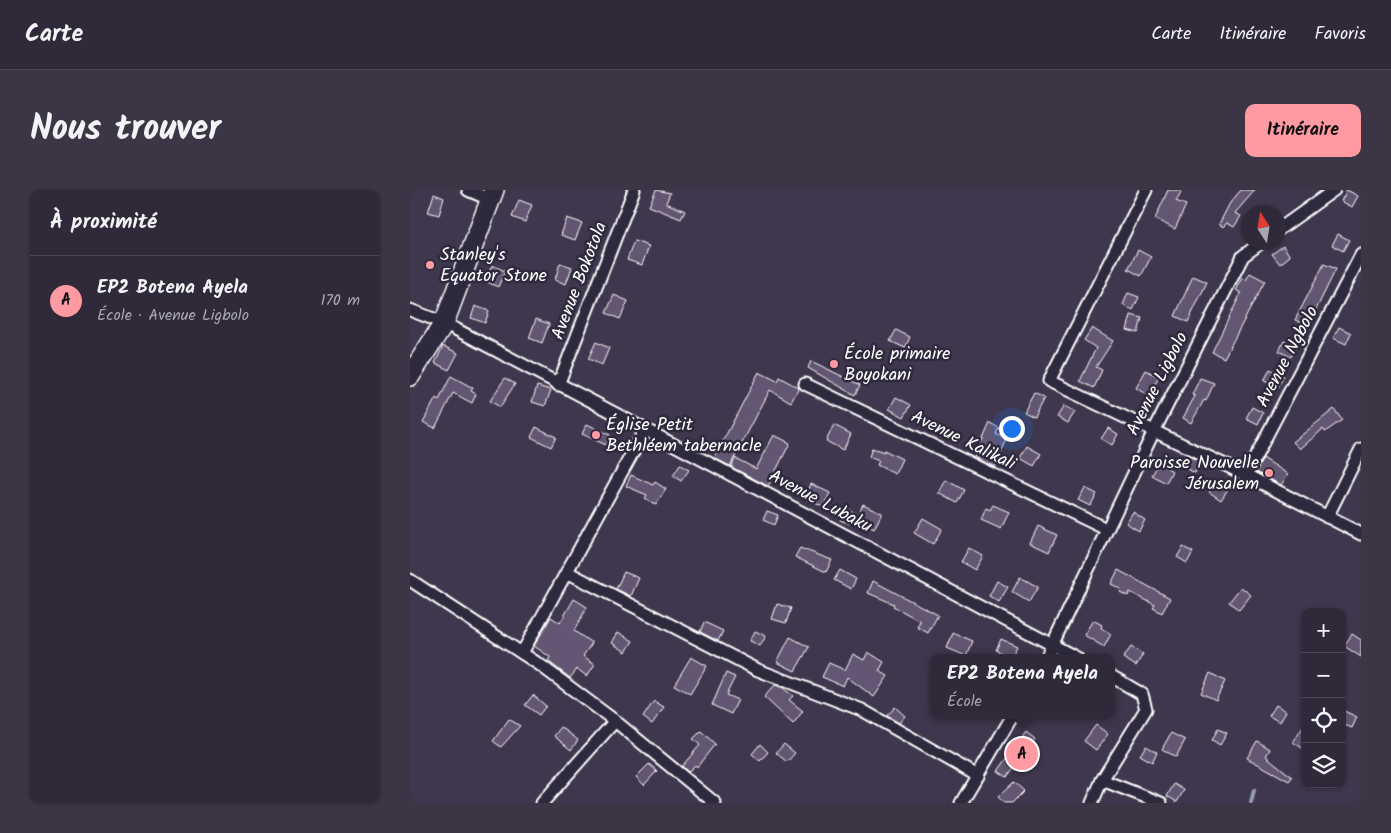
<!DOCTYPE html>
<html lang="fr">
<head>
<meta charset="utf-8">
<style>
	:root { --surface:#2f293a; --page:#3b3545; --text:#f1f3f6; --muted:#a7a6af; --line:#4a4554; --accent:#ff9aa2 }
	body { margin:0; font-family:Kalam,sans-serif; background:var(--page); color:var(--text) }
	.controls { position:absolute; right:15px; bottom:15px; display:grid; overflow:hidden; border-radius:10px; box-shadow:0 1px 4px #0004 }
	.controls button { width:45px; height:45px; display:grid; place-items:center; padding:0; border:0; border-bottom:1px solid var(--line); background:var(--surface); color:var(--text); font:25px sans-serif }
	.compass { position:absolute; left:831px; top:15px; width:45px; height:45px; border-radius:50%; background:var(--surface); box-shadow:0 1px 4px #0004; rotate:348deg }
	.you { position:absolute; left:601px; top:238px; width:18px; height:18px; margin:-12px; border:4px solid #fff; border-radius:50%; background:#1a73e8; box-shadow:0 0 0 8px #1a73e833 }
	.badge { display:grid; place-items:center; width:32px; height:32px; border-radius:50%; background:var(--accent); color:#111; font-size:16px; font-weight:700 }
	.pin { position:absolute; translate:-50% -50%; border:2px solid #fff; box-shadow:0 1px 5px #0006 }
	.popup { position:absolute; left:520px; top:464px; width:185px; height:65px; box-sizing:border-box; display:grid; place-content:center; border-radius:10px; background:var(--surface); filter:drop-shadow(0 1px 4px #0005); font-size:16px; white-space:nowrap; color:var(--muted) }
	.popup b { font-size:19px; color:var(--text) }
	.popup::after { content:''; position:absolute; left:50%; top:100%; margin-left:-10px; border:10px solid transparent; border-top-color:var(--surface) }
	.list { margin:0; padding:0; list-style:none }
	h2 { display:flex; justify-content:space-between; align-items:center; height:65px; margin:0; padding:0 20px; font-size:21px }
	h2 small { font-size:16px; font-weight:400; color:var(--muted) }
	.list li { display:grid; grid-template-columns:32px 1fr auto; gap:15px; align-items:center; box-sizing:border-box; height:90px; padding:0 20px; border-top:1px solid var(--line) }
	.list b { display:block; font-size:19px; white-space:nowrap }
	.list p { margin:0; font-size:16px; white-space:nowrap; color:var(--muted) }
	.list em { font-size:16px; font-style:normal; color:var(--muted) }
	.icon { flex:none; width:28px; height:28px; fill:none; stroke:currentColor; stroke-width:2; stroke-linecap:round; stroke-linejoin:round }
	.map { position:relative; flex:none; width:951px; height:613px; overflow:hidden; border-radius:10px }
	header { display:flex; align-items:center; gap:30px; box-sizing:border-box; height:70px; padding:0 25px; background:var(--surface); border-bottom:1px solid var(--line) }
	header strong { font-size:24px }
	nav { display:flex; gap:28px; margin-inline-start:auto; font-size:18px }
	.intro { display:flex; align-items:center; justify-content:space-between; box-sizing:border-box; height:120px; padding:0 30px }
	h1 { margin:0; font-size:35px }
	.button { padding:12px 22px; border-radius:10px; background:var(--accent); color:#111; font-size:18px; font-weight:700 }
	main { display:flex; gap:30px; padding:0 30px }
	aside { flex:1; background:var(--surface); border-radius:10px; box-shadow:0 1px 4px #0004 }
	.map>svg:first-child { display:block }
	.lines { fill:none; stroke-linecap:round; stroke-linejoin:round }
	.stream { stroke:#94a1af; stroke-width:4 }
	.building { fill:#645672; stroke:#fff }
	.street-casing { stroke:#fff; stroke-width:15 }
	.primary-casing { stroke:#fff; stroke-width:22 }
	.street { stroke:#2f2a3d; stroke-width:11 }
	.primary { stroke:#2f2a3d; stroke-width:19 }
	.poi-dot { fill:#ff9aa2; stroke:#2f2a3d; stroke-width:2 }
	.labels { text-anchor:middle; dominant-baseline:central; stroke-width:5; stroke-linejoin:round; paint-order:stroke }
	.poi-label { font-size:18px; fill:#fff; stroke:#2f2a3d; text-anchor:start }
	.street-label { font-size:18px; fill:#fff; stroke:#2f2a3d }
</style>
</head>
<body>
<header>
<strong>Carte</strong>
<nav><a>Carte</a><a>Itinéraire</a><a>Favoris</a></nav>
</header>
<div class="intro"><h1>Nous trouver</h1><a class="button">Itinéraire</a></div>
<main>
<aside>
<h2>À proximité<small></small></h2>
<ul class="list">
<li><span class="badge">A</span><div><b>EP2 Botena Ayela</b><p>École · Avenue Ligbolo</p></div><em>170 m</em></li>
</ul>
</aside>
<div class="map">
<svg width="951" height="613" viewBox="0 0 951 613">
	<rect width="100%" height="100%" fill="#3f374d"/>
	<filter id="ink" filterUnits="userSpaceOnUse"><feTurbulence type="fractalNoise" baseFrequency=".02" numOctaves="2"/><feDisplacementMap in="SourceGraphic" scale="10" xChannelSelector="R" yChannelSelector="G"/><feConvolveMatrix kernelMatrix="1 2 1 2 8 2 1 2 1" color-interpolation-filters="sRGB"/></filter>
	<g filter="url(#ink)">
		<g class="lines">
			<polyline class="stream" points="841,613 844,600"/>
		</g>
		<g class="building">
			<polygon points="246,0 260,3 256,13 275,21 271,29 239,16"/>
			<polygon points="758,0 772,0 766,11 776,15 765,39 745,29"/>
			<polygon points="831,0 845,0 825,23 831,26 824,37 817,33 813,37 809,34 820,13"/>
			<polygon points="937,0 948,6 942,17 931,11"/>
			<polygon points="24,4 34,8 29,25 18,22"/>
			<polygon points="109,10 122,15 115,32 102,27"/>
			<polygon points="157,28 172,33 165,50 151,45"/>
			<polygon points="928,44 939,50 933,61 922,55"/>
			<polygon points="224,51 239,56 232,75 217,70"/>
			<polygon points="873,56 880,66 870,74 862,64"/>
			<polygon points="728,60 741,67 731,86 718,79"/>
			<polygon points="150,73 162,77 156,94 145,90"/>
			<polygon points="914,74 926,79 898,136 885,130"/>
			<polygon points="82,75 95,81 88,97 75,91"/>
			<polygon points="840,83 855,91 814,168 802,162 831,103 826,100 833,88 836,90"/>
			<polygon points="783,86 797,92 778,132 765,126"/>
			<polygon points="718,103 729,107 723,120 713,115"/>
			<polygon points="204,105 218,111 210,129 196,123"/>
			<polygon points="65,116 79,121 75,133 61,128"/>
			<polygon points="721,125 732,128 728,143 717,140"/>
			<polygon points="126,129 139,134 132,153 119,148"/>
			<polygon points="929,137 941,143 936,154 923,148"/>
			<polygon points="682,138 703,151 686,177 692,180 684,198 670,191 686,158 674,150"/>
			<polygon points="486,140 500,147 495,158 480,151"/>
			<polygon points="874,151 886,156 881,167 869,161"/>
			<polygon points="186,152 199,158 192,175 178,169"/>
			<polygon points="33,156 48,163 39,180 25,173"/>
			<polygon points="401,171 450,195 445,205 398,178"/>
			<polygon points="860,179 874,186 868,197 854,191"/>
			<polygon points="736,180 749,187 739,206 726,198"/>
			<polygon points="349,182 367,191 369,187 389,198 381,212 360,200 320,276 304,268"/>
			<polygon points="41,186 63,198 61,201 66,204 62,213 43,203 25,238 13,232 26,208 29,210"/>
			<polygon points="95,188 105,194 90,217 80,211"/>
			<polygon points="790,188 804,193 796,211 794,210 781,233 773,228 785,206 782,205"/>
			<polygon points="127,196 141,200 135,216 122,212"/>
			<polygon points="624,203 634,208 624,227 614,222"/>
			<polygon points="486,207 501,215 494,227 479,219"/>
			<polygon points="654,216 665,222 658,233 647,227"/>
			<polygon points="842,217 853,223 848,234 836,228"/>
			<polygon points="924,219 932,230 915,242 913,239 890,259 883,252"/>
			<polygon points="580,233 589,238 586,244 597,249 585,277 565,267"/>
			<polygon points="177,234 200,245 196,255 172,244"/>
			<polygon points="424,235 441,244 433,260 416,251"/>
			<polygon points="126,237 146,247 141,257 121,247"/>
			<polygon points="698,238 708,244 702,255 691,249"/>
			<polygon points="364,245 380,253 358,296 321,277 325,268 346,279"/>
			<polygon points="617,256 631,264 624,276 610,268"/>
			<polygon points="462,258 474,262 474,260 492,269 485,284 467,275 469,271 459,267"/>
			<polygon points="776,265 791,272 785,283 770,275"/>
			<polygon points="853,268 878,284 871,295 846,282"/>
			<polygon points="749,273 762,281 756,293 742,285"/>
			<polygon points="270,275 279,280 271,291 263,286"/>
			<polygon points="221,285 243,295 245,292 256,299 246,315 235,308 237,305 216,296"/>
			<polygon points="536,290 554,300 547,313 529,303"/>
			<polygon points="806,292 818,299 811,310 799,302"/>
			<polygon points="401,294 420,303 413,317 395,308"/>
			<polygon points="675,298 687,304 680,316 668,310"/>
			<polygon points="453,314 472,323 464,339 445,330"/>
			<polygon points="583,315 599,322 591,339 571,330 576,318 580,320"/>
			<polygon points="436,318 445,323 440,334 430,330"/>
			<polygon points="357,321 368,325 364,335 353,330"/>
			<polygon points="723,322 735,330 729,341 716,333"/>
			<polygon points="513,328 532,339 523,354 504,343"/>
			<polygon points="628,336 647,345 639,362 620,353"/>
			<polygon points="773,357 783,362 777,373 767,367"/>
			<polygon points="390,358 422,370 416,382 385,367"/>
			<polygon points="559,358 573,366 565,380 551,372"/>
			<polygon points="430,380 446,389 441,399 424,390"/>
			<polygon points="708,380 760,408 752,423 743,418 745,415 720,402 718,406 710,402 711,399 701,394"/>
			<polygon points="214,382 229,388 221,406 206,399"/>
			<polygon points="610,387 628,397 619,412 602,402"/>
			<polygon points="463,391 528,425 518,443 507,437 510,431 483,416 484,414 458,403"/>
			<polygon points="587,391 598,397 589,412 579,406"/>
			<polygon points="831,397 841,405 829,420 819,412"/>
			<polygon points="164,409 177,417 164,441 182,453 173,466 185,474 177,486 167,479 160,488 138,471 140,467 124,456 141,427 150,433"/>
			<polygon points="367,414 381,418 376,433 362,429"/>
			<polygon points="683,430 692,435 691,438 701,444 694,457 674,445"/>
			<polygon points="294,432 313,441 308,451 290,442"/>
			<polygon points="345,441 356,446 350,456 340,451"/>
			<polygon points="208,442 223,451 216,462 202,453"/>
			<polygon points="543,443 562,451 556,466 537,458"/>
			<polygon points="942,444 951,450 951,467 934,456"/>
			<polygon points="380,447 399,457 385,481 367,472"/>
			<polygon points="591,449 607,456 601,468 586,460"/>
			<polygon points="721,457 733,464 726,476 713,468"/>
			<polygon points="458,462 474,472 469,481 478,486 464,507 437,487 433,496 412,487 419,473 435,480 443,464 454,470"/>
			<polygon points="281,467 297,476 280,504 264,495"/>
			<polygon points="316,483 325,487 316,505 328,510 321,524 302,515"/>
			<polygon points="800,483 815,491 806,510 791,503"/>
			<polygon points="365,495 373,498 383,506 379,510 393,521 383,534 354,507"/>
			<polygon points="123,505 136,516 129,525 115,515"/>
			<polygon points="244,511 254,517 242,534 233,527"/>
			<polygon points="866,515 876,521 870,532 859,526"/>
			<polygon points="485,517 495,526 489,533 477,526"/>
			<polygon points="932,520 947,527 942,538 932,534"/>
			<polygon points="99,529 110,536 91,557 83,551"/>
			<polygon points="895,534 895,560 883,552"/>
			<polygon points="686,535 698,544 686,560 674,551"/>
			<polygon points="151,537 168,550 161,560 144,546"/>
			<polygon points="808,539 817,543 810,555 802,550"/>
			<polygon points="291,541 305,554 287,577 285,575 278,582 272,576 290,555 283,549"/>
			<polygon points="616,542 625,549 597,587 588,581"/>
			<polygon points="761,543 775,550 766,567 752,559"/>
			<polygon points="847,551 860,559 856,566 882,587 879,591 837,568"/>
			<polygon points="350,554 358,562 350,571 342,564"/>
			<polygon points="374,554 385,563 377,572 366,563"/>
			<polygon points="736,556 747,562 742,572 730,565"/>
			<polygon points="239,574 247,581 234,595 226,587"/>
			<polygon points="604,592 614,601 602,613 594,613 588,607"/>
			<polygon points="764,594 774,600 767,612 757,606"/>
		</g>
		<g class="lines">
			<defs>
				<g id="street">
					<polyline points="58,0 81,10"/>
					<polyline points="736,0 639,191 836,285 951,344"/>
					<polyline points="868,40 924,0"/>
					<polyline points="0,120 34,133 667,468"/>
					<polyline points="395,194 696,339"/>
					<polyline points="148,195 224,0"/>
					<polyline points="836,285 951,65"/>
					<polyline points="917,327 951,259"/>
					<polyline points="157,382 348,480 452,520 568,586"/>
					<polyline points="0,390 130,475 205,531 305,613"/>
					<polyline points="112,463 235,240"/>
					<polyline points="636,468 744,241 833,66 852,52"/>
					<polyline points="692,590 751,613"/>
					<polyline points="132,613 205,531"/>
					<polyline points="551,613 603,525"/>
					<polyline points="682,613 692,590 736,519 732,504 701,486"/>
				</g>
				<polyline id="primary" points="0,186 34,133 84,0"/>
			</defs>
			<use href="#street" class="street-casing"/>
			<use href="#primary" class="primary-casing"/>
			<use href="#street" class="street"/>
			<use href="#primary" class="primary"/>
		</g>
	</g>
	<g class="poi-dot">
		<circle cx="20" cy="75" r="5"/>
		<circle cx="424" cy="174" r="5"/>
		<circle cx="186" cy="245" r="5"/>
		<circle cx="859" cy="283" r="5"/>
	</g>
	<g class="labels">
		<g class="poi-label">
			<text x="30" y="65">Stanley's<tspan x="30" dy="21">Equator Stone</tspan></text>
			<text x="434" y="164">École primaire<tspan x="434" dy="21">Boyokani</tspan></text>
			<text x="196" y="235">Église Petit<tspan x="196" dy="21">Bethléem tabernacle</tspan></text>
			<text x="849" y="273" text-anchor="end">Paroisse Nouvelle<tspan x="849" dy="21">Jérusalem</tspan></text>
		</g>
		<g class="street-label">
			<text transform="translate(170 91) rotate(-69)">Avenue Bokotola</text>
			<text transform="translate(878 167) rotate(-62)">Avenue Ngbolo</text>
			<text transform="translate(748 194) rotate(-63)">Avenue Ligbolo</text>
			<text transform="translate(553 251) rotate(26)">Avenue Kalikali</text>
			<text transform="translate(410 312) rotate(28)">Avenue Lubaku</text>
		</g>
	</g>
</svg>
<div class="controls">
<button>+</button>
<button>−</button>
<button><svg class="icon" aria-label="locate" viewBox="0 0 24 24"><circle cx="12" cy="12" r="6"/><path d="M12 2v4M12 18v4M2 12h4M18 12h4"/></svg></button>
<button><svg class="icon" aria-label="layers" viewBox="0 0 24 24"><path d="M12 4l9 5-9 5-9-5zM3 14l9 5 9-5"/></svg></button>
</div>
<svg class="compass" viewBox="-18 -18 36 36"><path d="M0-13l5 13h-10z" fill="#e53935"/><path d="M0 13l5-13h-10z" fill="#a7a6af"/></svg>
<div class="you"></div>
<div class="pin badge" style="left:612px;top:564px">A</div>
<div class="popup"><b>EP2 Botena Ayela</b>École</div>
</div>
</main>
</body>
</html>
